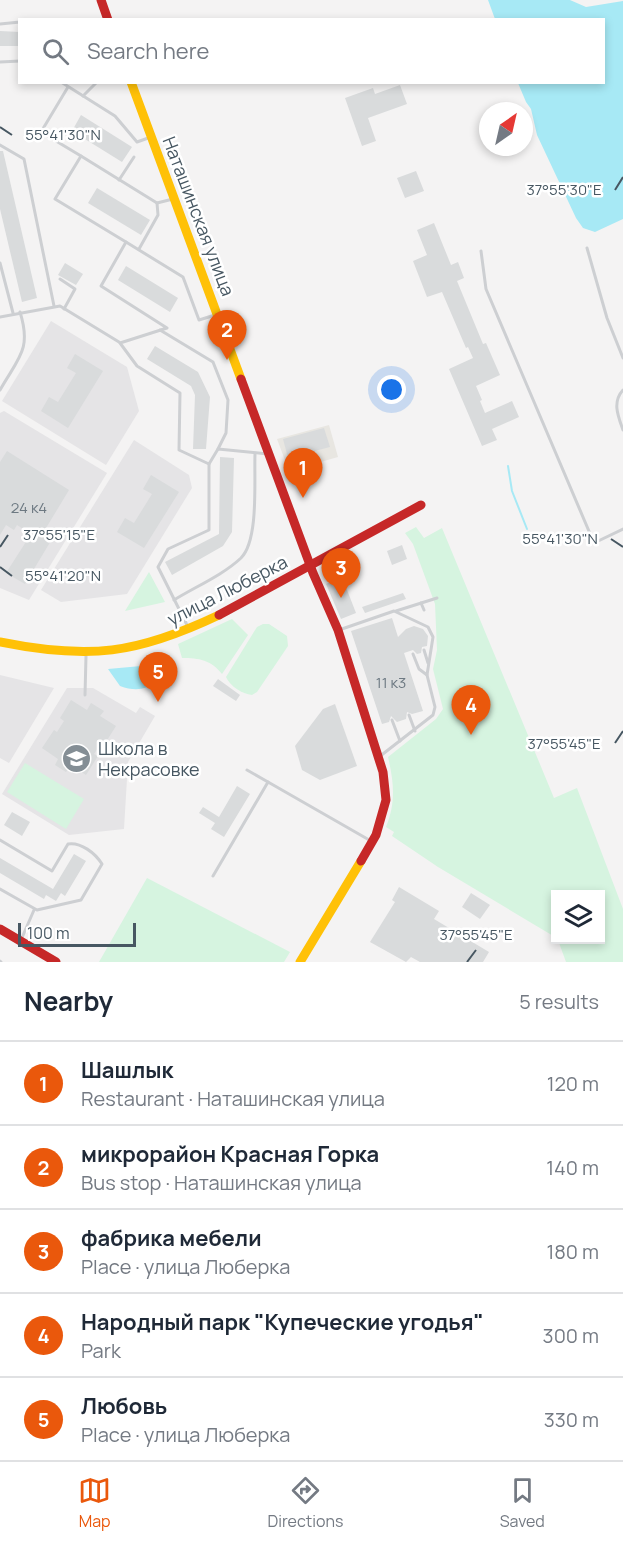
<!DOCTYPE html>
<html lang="en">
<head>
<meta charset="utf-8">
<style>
	:root { --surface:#fff; --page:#f6f6f7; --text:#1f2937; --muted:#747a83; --line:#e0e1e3; --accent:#ea580c }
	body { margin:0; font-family:Manrope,sans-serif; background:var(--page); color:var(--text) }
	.controls { position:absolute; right:18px; bottom:18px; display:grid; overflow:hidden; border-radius:0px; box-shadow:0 3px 9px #0003 }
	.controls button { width:54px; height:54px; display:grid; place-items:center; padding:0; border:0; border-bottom:2px solid var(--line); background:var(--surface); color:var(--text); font:30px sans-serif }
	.compass { position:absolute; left:479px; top:102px; width:54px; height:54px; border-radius:50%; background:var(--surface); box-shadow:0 3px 9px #0003; rotate:34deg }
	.scale { position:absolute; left:18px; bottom:15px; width:118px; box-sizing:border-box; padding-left:6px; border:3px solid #475762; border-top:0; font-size:16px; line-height:21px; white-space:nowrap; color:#475762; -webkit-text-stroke:4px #fff; paint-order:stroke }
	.you { position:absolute; left:392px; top:390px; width:21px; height:21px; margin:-15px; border:4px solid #fff; border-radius:50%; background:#1a73e8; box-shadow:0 0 0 9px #1a73e833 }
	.badge { display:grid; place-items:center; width:39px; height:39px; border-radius:50%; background:var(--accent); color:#fff; font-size:20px; font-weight:700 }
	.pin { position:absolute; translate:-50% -50px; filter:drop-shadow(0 2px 3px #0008) }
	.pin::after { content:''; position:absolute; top:32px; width:21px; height:18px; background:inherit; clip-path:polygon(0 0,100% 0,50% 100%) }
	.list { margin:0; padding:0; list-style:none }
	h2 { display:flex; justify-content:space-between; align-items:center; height:78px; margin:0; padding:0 24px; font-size:26px }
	h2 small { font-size:20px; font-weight:400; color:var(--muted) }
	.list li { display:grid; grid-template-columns:39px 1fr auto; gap:18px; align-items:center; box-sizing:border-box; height:84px; padding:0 24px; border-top:2px solid var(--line) }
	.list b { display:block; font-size:22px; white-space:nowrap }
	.list p { margin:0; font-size:20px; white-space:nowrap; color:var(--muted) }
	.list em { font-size:20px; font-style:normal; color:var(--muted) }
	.icon { flex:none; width:33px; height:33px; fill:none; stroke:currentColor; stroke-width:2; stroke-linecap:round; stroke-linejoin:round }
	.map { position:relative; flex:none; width:623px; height:962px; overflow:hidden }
	.search { position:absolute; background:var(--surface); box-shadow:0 3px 9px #0003; left:18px; right:18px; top:18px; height:66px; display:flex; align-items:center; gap:15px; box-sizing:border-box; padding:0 21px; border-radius:0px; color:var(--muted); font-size:22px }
	.sheet { height:498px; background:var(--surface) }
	nav { display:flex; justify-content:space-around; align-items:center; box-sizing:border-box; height:84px; border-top:2px solid var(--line); background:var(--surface); font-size:16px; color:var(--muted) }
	nav a { display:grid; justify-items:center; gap:3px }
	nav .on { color:var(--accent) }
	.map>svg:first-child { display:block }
	.commercial { fill:#e8e6e1 }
	.education { fill:#e5e4e6 }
	.green { fill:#d6f4e0 }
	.water { fill:#a7e9f5 }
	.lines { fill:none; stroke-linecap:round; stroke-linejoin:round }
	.stream { stroke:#a7e9f5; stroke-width:2 }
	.building { fill:#d9dbdc }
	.lane { stroke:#cdcfd2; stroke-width:3 }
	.slow { stroke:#ffc107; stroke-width:9 }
	.jam { stroke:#c62828; stroke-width:9 }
	.ticks { fill:none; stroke:#475762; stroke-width:2 }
	.labels { text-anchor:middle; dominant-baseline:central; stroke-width:5; stroke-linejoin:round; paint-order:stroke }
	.number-label { font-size:15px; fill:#6d7982 }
	.street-label { font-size:18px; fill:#475762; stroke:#fff }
	.poi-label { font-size:18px; fill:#475762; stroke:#fff; text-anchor:start }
	.ticks-label { font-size:15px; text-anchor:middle; fill:#475762; stroke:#fff; stroke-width:5; stroke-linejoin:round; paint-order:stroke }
</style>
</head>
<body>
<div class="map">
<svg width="623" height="962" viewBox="0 0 623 962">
	<rect width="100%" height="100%" fill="#f4f3f3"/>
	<polygon class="commercial" points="329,425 338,457 289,471 277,439"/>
	<g class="education">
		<polygon points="51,321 127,367 139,411 106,465 2,401"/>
		<polygon points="4,411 107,473 29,600 0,588 0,413"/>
		<polygon points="134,440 189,475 192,488 127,594 61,602 41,590"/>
		<polygon points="0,675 54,688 9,763 0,758"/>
		<polygon points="67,688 93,688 136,713 140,707 155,716 128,762 124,829 69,835 2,794"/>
	</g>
	<g class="green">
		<path d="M416,527L424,538L442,528L554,798L577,788L623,909V962H566L558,940L600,939V894H556L555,937L438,867L392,836L394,832L386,827C396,802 394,783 388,757L436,719L443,709L433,669L437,650L435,604L413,544L405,533Z"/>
		<polygon points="149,572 165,602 125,611"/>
		<path d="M232,619L248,635L222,674C211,660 199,658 182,658L178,644Z"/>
		<path d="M263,624H269L287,636L288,646L257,692L252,695C242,694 230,686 226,677L257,627Z"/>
		<polygon points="25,763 84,799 66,829 7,792"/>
		<polygon points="147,878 290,952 284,962 99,962"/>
	</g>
	<g class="water">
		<polygon points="488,0 570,0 586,7 623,1 623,219 595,232 583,228 576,218 537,135 531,109 526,102 518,83 604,82 604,20 495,19"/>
		<path d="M162,658C162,685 144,695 120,686L108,669L141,666L148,661Z"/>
	</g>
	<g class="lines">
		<polyline class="stream" points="508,466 512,491 527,529"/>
	</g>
	<g class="building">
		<polygon points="0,31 20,32 20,46 0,46"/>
		<polygon points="400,85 407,104 368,118 376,141 362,146 345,98 373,88 375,94"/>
		<polygon points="81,115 132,147 122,162 72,131"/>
		<polygon points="0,151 3,151 37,298 22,302 0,209"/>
		<polygon points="416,171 424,191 405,198 397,178"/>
		<polygon points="97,188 150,220 141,235 88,203"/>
		<polygon points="434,223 451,265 458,262 464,278 457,281 483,344 486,343 500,375 476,386 482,400 480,401 485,413 512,401 519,417 492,429 497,440 482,446 449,369 473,358 468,347 466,348 442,292 427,297 413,261 427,255 417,230"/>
		<polygon points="65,263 83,274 76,285 58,275"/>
		<polygon points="126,266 178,298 170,312 118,280"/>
		<polygon points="155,346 198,372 210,397 206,449 193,449 195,395 191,386 147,359"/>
		<polygon points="75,354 103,371 68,428 41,411 49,397 58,402 76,373 67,368"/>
		<polygon points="324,428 330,447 288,458 283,439"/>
		<polygon points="7,451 69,490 43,533 52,539 25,584 6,573 31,534 17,525 14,530 6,525 0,535 0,462"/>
		<polygon points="220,457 234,458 232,532 223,546 172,575 165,562 219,534"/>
		<polygon points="151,475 179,492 144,548 117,532 125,518 134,523 152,494 143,489"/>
		<polygon points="402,545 407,559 392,565 387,551"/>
		<polygon points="342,577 356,613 341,619 326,584"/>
		<polygon points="403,593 406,599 365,613 362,607"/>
		<polygon points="392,618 398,637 406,629 414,626 423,629 428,636 427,646 422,647 421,653 417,654 413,650 404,653 423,711 412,714 407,712 406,719 397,722 391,716 389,722 382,724 351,631"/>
		<polygon points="218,679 240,695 236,701 213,686"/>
		<polygon points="71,700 87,710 91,703 104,711 100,716 116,726 104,745 101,743 94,754 98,756 86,775 71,765 66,772 55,765 58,759 42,748 54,730 57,732 64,721 60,718"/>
		<polygon points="335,704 357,766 320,780 302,770 295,746 323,709"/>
		<polygon points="237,786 250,794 224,837 211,829 215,823 199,813 203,807 219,817"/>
		<polygon points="12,812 30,822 22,836 4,825"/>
		<polygon points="74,854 86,861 65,896 61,893 56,901 46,895 44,899 0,873 0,858 53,889"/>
		<polygon points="399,887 439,911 434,919 489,952 483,962 420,962 411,957 406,962 370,942 395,902 392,900"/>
		<polygon points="471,893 490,905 480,919 462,907"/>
	</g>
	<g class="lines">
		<g class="lane">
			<polyline points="35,20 38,20"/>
			<polyline points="0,24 20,22"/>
			<polyline points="0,62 20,61"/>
			<polyline points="61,82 115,116 137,142 151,137"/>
			<polyline points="68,87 41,132 81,156 55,199 126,242 101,286 167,328 120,343 137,366 180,393 179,450 209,464 218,449 268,454"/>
			<polyline points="83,96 97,82"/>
			<polyline points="0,145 24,159 54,306"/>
			<polyline points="81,156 157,203 173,199"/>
			<polyline points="119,180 134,157"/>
			<polyline points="126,242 183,277 199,320 215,315"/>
			<polyline points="587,248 607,318 623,358"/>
			<polyline points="139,249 158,215 157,203"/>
			<polyline points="481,251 486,289 594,543 623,529"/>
			<polyline points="0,263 13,313"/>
			<polyline points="60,279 75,289 64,309"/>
			<polyline points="0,317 60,306 119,342"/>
			<polyline points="160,330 213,362 228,400 226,433 218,449"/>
			<path d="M0,390C18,358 32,350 20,312"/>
			<path d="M623,390C612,402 618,416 623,430"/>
			<path d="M174,600C195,587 223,575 241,558C259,540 254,480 255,454"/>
			<polyline points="421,603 424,610"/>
			<polyline points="396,611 437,598"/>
			<polyline points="188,627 158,567 168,549 209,530 209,464"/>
			<polyline points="339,630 394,611 428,627 433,637 427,675 435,707 433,715 379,757"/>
			<polyline points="424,650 428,663"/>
			<polyline points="413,654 419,669 427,675"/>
			<polyline points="85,695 86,656"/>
			<polyline points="409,715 415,731"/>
			<polyline points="392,720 400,741"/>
			<polyline points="247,770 268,782"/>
			<path d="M0,840L52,871L68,844C81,842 95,853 102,864L81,900L37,910L0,889"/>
			<polyline points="213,876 268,782 371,841"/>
			<polyline points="21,940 34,910"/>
			<polyline points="0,961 1,962"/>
		</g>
		<g class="slow">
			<polyline points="131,82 241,379"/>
			<path d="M0,642C89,660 137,654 219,615"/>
			<polyline points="300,962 361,861"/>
		</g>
		<g class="jam">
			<polyline points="101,0 108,20"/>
			<polyline points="241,379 313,573 338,630 383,772 386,800 376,835 361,861"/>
			<polyline points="219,615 421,505"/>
			<polyline points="0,929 56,962"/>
		</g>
	</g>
	<path class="ticks" d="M0,127L12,135M615,190L623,177M611,539L623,547M0,547L8,535M0,567L12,576M615,743L623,731M467,962L476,950"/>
	<defs>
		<symbol id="school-disc" viewBox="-11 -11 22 22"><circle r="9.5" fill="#848e95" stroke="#fff"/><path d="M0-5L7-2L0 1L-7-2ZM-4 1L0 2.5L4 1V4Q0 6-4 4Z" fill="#fff"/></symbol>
	</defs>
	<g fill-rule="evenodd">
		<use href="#school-disc" x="60" y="742" width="33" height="33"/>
	</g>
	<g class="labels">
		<g class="number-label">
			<text x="29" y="507">24 к4</text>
			<text x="391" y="682">11 к3</text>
		</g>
		<g class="street-label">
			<text transform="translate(199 216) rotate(69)">Наташинская улица</text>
			<text transform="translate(227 590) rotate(-27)">улица Люберка</text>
		</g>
		<g class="poi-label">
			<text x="98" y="748">Школа в<tspan x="98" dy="21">Некрасовке</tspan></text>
		</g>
	</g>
	<g class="ticks-label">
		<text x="63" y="140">55°41'30"N</text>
		<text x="564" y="195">37°55'30"E</text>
		<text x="59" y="540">37°55'15"E</text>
		<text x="560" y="544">55°41'30"N</text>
		<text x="63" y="581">55°41'20"N</text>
		<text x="564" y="749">37°55'45"E</text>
		<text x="476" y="940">37°55'45"E</text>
	</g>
</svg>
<div class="controls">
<button><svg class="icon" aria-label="layers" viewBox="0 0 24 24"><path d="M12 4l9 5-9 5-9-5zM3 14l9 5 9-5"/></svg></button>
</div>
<svg class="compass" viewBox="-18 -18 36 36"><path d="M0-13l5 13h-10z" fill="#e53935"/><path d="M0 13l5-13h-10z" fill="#747a83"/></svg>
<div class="scale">100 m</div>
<div class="you"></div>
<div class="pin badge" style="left:303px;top:498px">1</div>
<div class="pin badge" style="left:227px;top:360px">2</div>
<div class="pin badge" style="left:341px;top:598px">3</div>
<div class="pin badge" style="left:471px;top:735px">4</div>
<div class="pin badge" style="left:158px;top:702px">5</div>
<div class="search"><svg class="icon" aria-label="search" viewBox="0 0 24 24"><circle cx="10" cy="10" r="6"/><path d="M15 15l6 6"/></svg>Search here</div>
</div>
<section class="sheet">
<h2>Nearby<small>5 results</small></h2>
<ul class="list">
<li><span class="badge">1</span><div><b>Шашлык</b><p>Restaurant · Наташинская улица</p></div><em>120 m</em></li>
<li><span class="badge">2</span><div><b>микрорайон Красная Горка</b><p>Bus stop · Наташинская улица</p></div><em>140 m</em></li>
<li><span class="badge">3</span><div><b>фабрика мебели</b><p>Place · улица Люберка</p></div><em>180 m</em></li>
<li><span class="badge">4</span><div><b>Народный парк &quot;Купеческие угодья&quot;</b><p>Park</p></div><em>300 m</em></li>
<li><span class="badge">5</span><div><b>Любовь</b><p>Place · улица Люберка</p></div><em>330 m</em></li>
</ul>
</section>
<nav>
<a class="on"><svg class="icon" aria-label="map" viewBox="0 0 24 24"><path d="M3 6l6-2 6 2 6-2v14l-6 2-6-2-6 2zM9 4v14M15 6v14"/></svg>Map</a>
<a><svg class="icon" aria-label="directions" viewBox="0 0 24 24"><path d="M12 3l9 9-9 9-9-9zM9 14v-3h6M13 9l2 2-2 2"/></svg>Directions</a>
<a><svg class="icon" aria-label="saved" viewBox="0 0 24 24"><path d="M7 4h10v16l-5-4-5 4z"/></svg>Saved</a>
</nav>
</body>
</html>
